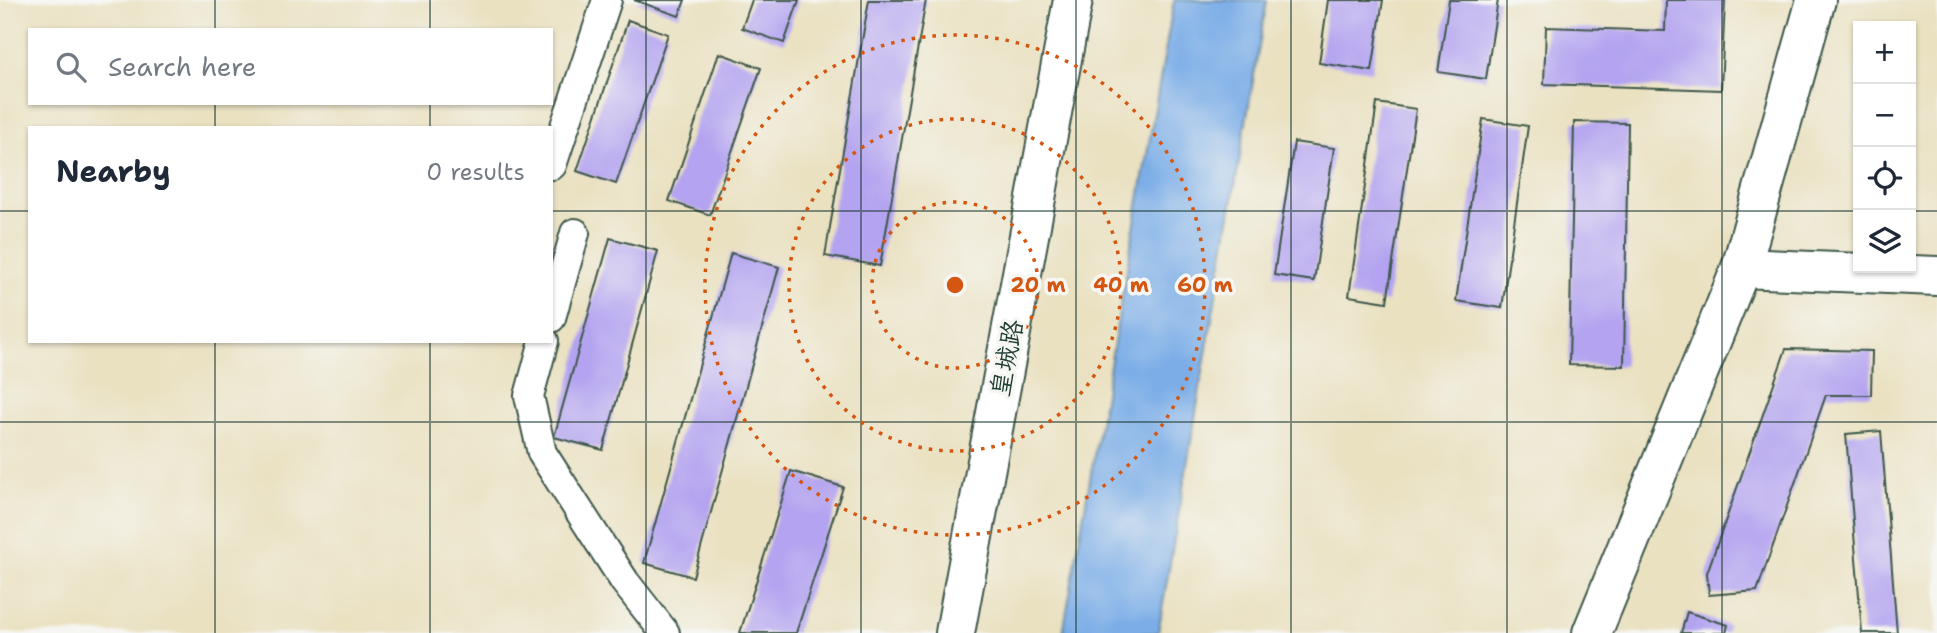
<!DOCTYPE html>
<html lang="en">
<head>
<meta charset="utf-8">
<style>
	:root { --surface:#fff; --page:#f6f6f7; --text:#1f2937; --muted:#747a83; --line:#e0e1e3 }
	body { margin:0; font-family:"Shantell Sans","LXGW WenKai TC",sans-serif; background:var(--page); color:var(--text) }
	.controls { position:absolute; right:21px; top:21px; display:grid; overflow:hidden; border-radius:0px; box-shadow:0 2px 5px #0004 }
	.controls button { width:63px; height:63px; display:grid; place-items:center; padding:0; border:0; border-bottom:2px solid var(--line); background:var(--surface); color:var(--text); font:35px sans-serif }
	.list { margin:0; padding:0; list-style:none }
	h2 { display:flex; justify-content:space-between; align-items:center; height:91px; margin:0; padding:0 28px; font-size:30px }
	h2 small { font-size:23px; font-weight:400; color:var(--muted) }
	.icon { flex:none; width:38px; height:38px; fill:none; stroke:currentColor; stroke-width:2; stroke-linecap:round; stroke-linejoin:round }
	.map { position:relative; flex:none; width:1937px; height:633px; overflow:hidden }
	.search { position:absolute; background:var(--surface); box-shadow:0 2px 5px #0004; left:28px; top:28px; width:525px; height:77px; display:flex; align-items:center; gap:18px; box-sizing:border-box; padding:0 24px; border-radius:0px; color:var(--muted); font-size:26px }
	.panel { position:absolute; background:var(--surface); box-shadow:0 2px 5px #0004; left:28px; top:126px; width:525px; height:217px; border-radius:0px }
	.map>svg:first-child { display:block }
	.water { fill:#7bade7; stroke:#4d758e; stroke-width:2 }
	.building { fill:#b3a3f0 }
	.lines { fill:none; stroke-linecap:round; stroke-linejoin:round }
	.minor-casing { stroke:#3d5649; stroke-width:32 }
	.secondary-casing { stroke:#3d5649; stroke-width:42 }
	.minor { stroke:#fff; stroke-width:28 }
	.secondary { stroke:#fff; stroke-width:38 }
	.grid { fill:none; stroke:#1f3d34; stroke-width:2; stroke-opacity:0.55 }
	.ring { fill:none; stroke:#d45610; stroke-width:3.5; stroke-dasharray:3.5 7 }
	.labels { text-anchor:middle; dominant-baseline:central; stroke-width:7; stroke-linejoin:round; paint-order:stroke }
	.street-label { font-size:26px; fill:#1f3d34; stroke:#f6f6f2 }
	.centre { fill:#d45610; stroke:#f6f6f2; stroke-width:3.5 }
	.ring-label { font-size:21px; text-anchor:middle; font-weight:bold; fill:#d45610; stroke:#f6f6f2; stroke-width:7; stroke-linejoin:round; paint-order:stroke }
</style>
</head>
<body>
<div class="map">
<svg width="1937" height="633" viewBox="0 0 1937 633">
	<rect width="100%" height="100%" fill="#f6f6f2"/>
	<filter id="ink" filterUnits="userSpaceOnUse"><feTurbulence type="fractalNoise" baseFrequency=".0143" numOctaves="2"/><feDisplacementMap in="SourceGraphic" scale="14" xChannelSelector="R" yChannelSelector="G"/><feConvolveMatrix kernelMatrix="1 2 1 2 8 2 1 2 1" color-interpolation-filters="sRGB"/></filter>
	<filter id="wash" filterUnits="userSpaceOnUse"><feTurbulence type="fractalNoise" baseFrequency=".00686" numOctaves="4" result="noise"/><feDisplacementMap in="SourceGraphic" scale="28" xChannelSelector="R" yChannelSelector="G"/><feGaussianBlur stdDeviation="1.57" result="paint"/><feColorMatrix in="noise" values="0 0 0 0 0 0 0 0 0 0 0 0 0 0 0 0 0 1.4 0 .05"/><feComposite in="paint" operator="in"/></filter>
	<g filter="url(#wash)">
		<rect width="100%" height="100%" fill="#eae1c1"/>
		<polygon class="water" points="1174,0 1267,0 1158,633 1063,633"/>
		<g id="blocks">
			<g class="building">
				<polygon points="634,0 685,0 679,16"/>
				<polygon points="752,0 799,0 784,43 742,28"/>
				<polygon points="869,0 926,0 880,266 825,256"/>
				<polygon points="1328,0 1383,0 1372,71 1319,63"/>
				<polygon points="1449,0 1498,0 1486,79 1438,72"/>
				<polygon points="1666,0 1725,0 1721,90 1544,84 1546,27 1665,31"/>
				<polygon points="628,20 668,34 616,184 577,171"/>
				<polygon points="719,53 761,68 710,215 669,201"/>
				<polygon points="1377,103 1416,109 1387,302 1349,296"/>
				<polygon points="1483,119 1528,126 1502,308 1456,301"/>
				<polygon points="1574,122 1628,123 1624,366 1569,365"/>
				<polygon points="1294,142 1334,148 1314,281 1274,275"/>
				<polygon points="610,238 658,251 603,450 554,437"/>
				<polygon points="731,253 779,267 693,577 644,563"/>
				<polygon points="1786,349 1872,351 1871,395 1826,395 1757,591 1709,595 1707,573"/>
				<polygon points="1881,431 1897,633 1862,633 1846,434"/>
				<polygon points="791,471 843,487 796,633 740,633"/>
				<polygon points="1687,612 1728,625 1726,633 1681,633"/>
			</g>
		</g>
	</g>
	<g filter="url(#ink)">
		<use href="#blocks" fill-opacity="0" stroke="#3d5649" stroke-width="2"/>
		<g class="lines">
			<defs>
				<g id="minor">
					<polyline points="552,165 607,0"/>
					<polyline points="551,318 575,233"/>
					<polyline points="544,341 529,396 542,453 625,582 665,633"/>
				</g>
				<g id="secondary">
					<polyline points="1741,268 1937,276"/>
					<polyline points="955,633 1073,0"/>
					<polyline points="1592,633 1741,268 1816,0"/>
				</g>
			</defs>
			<use href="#minor" class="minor-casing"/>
			<use href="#secondary" class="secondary-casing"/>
			<use href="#minor" class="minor"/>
			<use href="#secondary" class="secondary"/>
		</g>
	</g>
	<path class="grid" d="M215,0V30M430,0V30M646,0V633M861,0V633M1076,0V633M1291,0V633M1507,0V633M1722,0V633M215,103V128M430,103V128M0,211H30M551,211H1858M1911,211H1937M215,341V633M430,341V633M0,422H1937"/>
	<g class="ring">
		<circle cx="955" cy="285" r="83"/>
		<circle cx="955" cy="285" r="166"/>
		<circle cx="955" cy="285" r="250"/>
	</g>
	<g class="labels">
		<g class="street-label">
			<text transform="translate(1006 358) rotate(-79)">皇城路</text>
		</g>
	</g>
	<circle cx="955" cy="285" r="10" class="centre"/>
	<g class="ring-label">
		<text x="1038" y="292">20 m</text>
		<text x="1121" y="292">40 m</text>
		<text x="1205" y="292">60 m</text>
	</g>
</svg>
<div class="controls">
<button>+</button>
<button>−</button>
<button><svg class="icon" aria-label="locate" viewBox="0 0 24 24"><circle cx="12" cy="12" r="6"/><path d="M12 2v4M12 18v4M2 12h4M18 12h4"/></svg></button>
<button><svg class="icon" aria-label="layers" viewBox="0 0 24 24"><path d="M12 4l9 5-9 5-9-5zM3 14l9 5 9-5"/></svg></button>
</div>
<div class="search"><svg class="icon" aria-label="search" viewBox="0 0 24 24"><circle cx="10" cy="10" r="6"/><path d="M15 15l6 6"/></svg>Search here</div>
<section class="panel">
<h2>Nearby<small>0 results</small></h2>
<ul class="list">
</ul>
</section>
</div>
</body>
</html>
